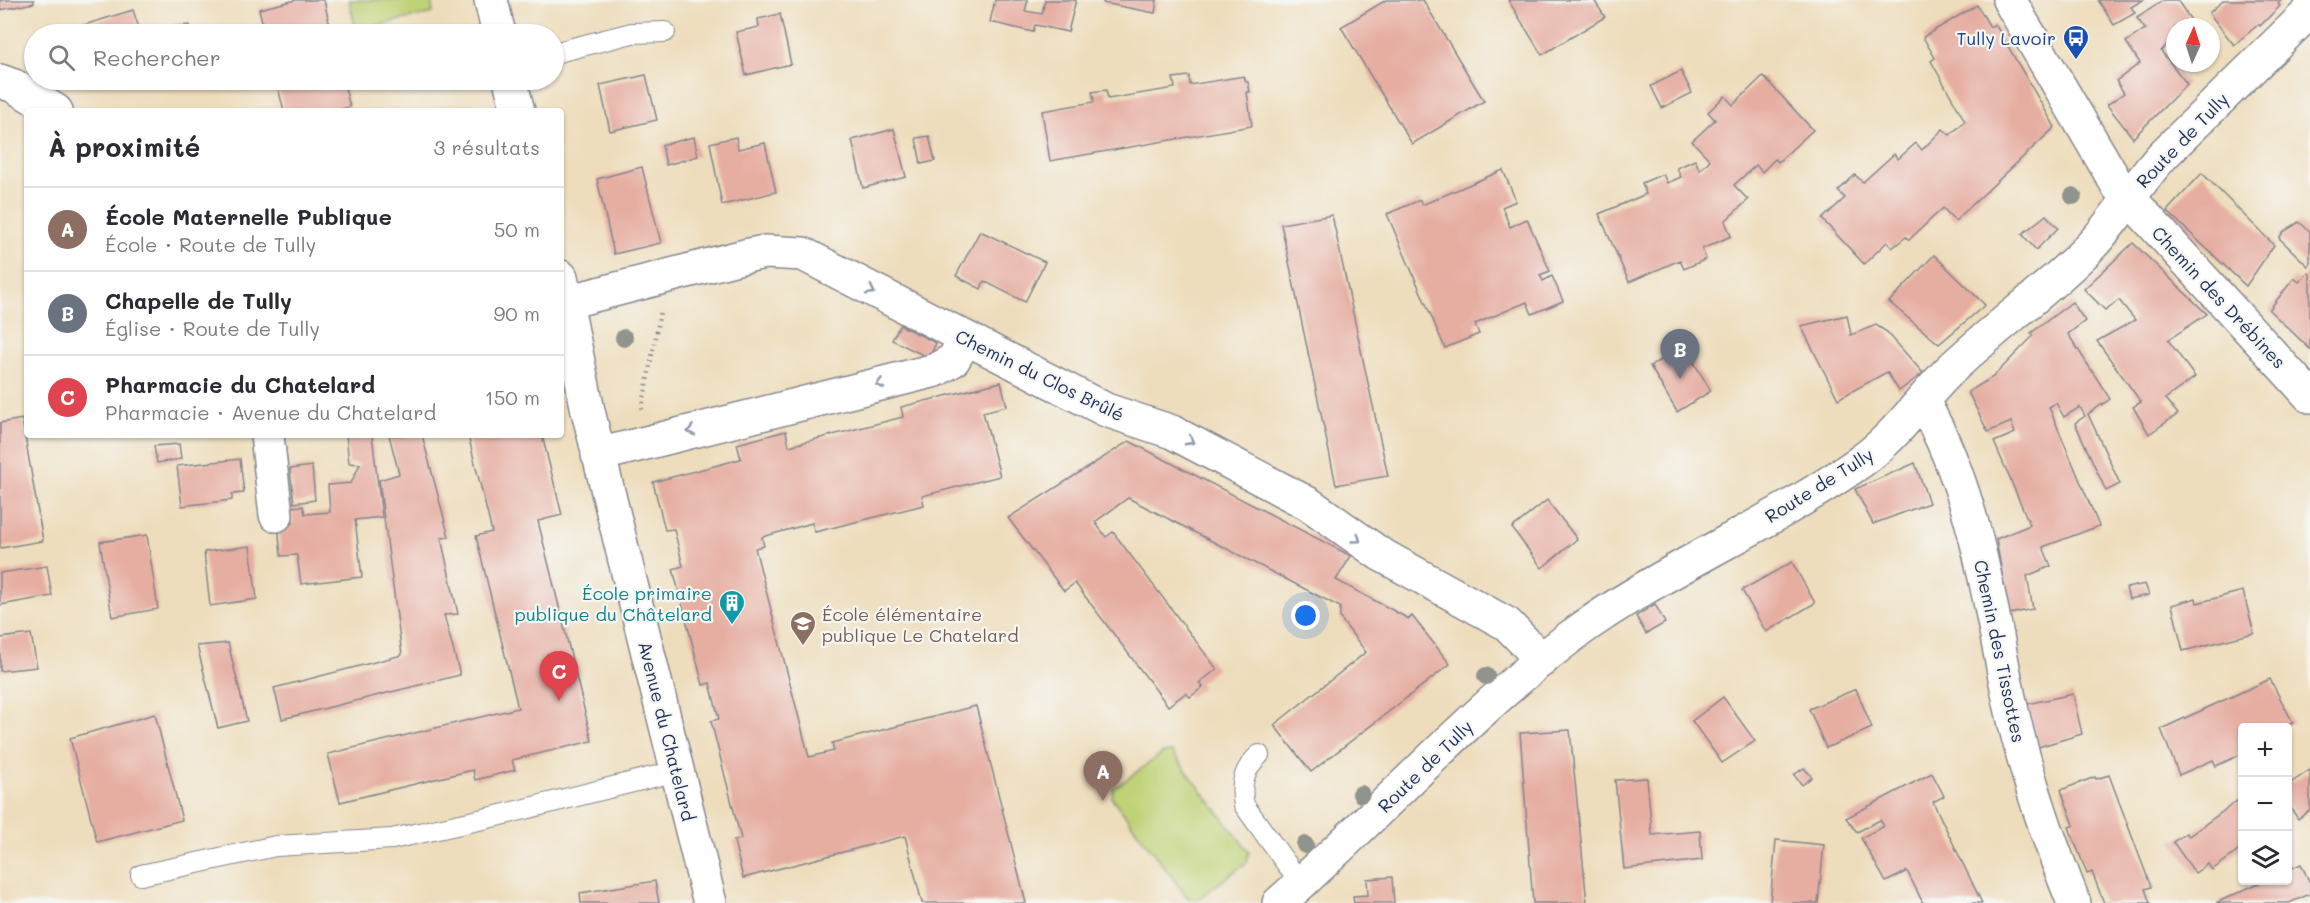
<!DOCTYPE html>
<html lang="fr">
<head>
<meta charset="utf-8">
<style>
	:root { --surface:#fff; --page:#f2f2f3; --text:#2b2b33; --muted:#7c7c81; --line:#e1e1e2; --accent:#d1495b }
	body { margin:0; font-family:Mali,sans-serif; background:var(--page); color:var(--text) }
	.controls { position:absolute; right:18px; bottom:18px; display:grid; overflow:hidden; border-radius:6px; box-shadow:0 2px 4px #0004 }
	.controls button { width:54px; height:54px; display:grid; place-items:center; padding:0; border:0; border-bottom:2px solid var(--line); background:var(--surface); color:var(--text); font:30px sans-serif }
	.compass { position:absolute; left:2166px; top:18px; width:54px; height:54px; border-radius:50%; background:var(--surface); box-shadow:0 2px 4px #0004; rotate:3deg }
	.you { position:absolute; left:1306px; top:616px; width:21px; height:21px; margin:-15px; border:4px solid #fff; border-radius:50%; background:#1a73e8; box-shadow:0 0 0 9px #1a73e833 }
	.badge { display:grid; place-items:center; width:39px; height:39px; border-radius:50%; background:var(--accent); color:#fff; font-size:20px; font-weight:700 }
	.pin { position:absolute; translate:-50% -50px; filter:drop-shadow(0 2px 3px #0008) }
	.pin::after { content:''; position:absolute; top:32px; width:21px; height:18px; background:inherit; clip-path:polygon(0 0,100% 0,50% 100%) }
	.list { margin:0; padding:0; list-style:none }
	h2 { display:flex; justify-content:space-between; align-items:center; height:78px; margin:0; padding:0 24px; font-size:26px }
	h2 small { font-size:20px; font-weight:400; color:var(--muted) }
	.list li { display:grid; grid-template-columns:39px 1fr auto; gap:18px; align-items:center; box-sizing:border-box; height:84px; padding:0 24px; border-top:2px solid var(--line) }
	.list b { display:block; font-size:22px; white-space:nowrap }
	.list p { margin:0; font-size:20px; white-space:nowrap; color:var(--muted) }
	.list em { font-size:20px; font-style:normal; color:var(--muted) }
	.icon { flex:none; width:33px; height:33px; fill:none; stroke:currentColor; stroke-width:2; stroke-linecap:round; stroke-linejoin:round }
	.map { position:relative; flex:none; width:2310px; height:903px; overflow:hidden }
	.search { position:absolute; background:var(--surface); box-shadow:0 2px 4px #0004; left:24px; top:24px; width:540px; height:66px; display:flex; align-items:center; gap:15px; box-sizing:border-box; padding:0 21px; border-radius:33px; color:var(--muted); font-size:22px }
	.panel { position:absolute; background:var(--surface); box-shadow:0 2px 4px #0004; left:24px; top:108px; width:540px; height:330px; border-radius:6px }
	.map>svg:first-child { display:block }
	.green { fill:#bfd276; stroke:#6d806a; stroke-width:1.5 }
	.building { fill:#e6ada1 }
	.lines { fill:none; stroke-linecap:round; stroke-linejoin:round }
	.service-casing { stroke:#84868d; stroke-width:22 }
	.minor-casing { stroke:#84868d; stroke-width:36 }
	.tertiary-casing { stroke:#84868d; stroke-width:36 }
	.path { stroke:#84868d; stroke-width:4; stroke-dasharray:1.5 4.5; stroke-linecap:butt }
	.service { stroke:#fff; stroke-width:20 }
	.minor { stroke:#fff; stroke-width:33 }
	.tertiary { stroke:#fff; stroke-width:33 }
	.tree { fill:#90948c }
	.oneway { stroke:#8d97ae }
	.labels { text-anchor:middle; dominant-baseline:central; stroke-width:4.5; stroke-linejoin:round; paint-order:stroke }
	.transit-label { font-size:18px; fill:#164399; stroke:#f6f6f2; text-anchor:end }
	.street-label { font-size:18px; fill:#1b2f5e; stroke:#f6f6f2 }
	.culture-label { font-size:18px; fill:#0d838f; stroke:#f6f6f2; text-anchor:end }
	.education-label { font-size:18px; fill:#785e54; stroke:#f6f6f2; text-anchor:start }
</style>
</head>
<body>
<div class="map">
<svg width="2310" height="903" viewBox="0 0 2310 903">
	<rect width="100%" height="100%" fill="#f6f6f2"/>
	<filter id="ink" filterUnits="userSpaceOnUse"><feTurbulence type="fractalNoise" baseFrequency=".0167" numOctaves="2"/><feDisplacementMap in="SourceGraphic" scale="12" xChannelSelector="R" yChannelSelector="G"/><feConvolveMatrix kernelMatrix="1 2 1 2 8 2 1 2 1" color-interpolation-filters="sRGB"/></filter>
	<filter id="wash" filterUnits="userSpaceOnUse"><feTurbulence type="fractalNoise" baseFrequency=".008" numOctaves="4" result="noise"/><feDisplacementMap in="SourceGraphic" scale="24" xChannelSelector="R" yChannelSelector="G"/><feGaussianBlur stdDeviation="1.35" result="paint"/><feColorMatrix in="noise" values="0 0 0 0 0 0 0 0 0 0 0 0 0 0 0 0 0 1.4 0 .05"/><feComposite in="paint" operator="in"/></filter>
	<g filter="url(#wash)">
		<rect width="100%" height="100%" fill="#eeddbc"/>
		<g class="green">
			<polygon points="349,0 431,0 433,13 356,30"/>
			<polygon points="1172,752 1249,852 1247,862 1197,900 1187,897 1112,798 1113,789 1163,753"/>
		</g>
		<g id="blocks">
			<g class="building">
				<polygon points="0,0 34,0 34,3 0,10"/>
				<polygon points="296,0 324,0 331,31 341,29 342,34 265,34 259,9"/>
				<polygon points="995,0 1028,0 1025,11 1042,14 1045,0 1076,0 1068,32 1035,25 1033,32 990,22"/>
				<polygon points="1104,0 1157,0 1155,13 1103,3"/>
				<polygon points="1386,0 1423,0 1484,101 1412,144 1341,27"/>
				<polygon points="1508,0 1594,0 1605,17 1542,55"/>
				<polygon points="2098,0 2143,0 2131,7 2135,13 2114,25"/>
				<polygon points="2164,0 2177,0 2196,27 2175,27 2175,36 2161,51 2187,84 2133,138 2107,105 2124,93 2116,81 2140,63 2126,42 2145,29 2137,18"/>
				<polygon points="2224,0 2282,0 2278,3 2280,6 2260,26 2259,24 2234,45 2209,13"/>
				<polygon points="1977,5 1990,27 1995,24 2055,127 1955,221 1943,208 1909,240 1906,237 1892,248 1887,242 1864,264 1822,219 1845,198 1838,191 1855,175 1863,182 1894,154 1898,159 1916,143 1922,150 1943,129 1950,135 1965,121 1931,61 1935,58 1923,37"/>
				<polygon points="133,10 140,31 128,34 80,34 85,32 84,25"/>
				<polygon points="780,14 791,64 746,75 736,32 759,27 758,19"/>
				<polygon points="190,25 192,34 156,34 155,28"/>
				<polygon points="1681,71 1692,93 1662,108 1651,86"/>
				<polygon points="646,75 657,120 610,131 600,85"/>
				<polygon points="1189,76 1190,85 1244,76 1246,82 1248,82 1250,92 1247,92 1252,126 1050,161 1042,111 1094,102 1092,92 1106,90 1108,99 1175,88 1173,78"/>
				<polygon points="1763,76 1813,130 1778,162 1775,159 1762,172 1756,165 1734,185 1748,200 1725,221 1731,236 1702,249 1706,259 1684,269 1680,260 1629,282 1599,214 1646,194 1642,183 1663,174 1667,183 1681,177 1677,168 1695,160 1700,170 1710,160 1692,141 1715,120 1708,112 1725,96 1733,105"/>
				<polygon points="276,80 343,80 350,107 331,111 284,111"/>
				<polygon points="894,129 906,177 863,188 852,140"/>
				<polygon points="929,136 935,161 921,164 916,138"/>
				<polygon points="694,137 698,156 666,165 662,145"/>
				<polygon points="736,137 738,149 765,143 776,192 722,205 710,143"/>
				<polygon points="642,167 661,243 614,254 597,179"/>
				<polygon points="1503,170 1516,201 1502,207 1510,227 1527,219 1550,271 1540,275 1543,281 1552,276 1563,301 1532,314 1527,302 1475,324 1479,334 1445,348 1387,214 1420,200 1422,205"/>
				<polygon points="2202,173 2274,245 2246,286 2167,211"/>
				<polygon points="1332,215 1388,476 1336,485 1281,224"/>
				<polygon points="2046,215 2058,228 2036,250 2022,234"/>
				<polygon points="2299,222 2310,231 2310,263 2308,266 2279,238 2283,232"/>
				<polygon points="980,231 1045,262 1025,302 984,281 981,289 956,276"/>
				<polygon points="2133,243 2207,314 2168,340 2195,377 2165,399 2178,414 2149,434 2133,407 2141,402 2097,341 2135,320 2119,300 2105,310 2084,289"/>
				<polygon points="1934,255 1985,305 1939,344 1889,302"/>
				<polygon points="2308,272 2310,274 2310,349 2269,310 2294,278 2299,282"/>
				<polygon points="2072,302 2085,321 2068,334 2110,399 2088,414 2120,484 2106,491 2075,423 2085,416 2080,407 2064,417 2056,403 2049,407 2099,526 2043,547 2051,566 2027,576 2033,609 2009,614 1996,539 2030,525 1994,442 2015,433 2011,422 1988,432 1968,392 1993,377 2033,336 2031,333"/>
				<polygon points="1847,315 1851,335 1876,325 1887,332 1923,373 1899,391 1887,372 1838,399 1801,326"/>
				<polygon points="900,325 936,343 929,358 892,340"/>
				<polygon points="1684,346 1711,391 1677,412 1650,366"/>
				<polygon points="1001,382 1007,406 983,412 1000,476 922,496 924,505 815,532 812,523 762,537 764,546 755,548 809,757 834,751 832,743 976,706 1026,903 922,903 905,836 743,878 734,841 741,839 711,721 719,719 710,683 703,685 673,569 683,566 674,529 665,530 653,482 741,459 737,444 786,431 789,446 903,417 901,407"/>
				<polygon points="22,419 43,541 0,548 0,423"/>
				<polygon points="346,435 372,435 382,517 355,520 362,577 301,584 297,555 281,556 278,524 293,523 291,507 303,506 305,514 330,512 328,485 351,483 360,464 349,463"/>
				<polygon points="389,435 422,435 449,537 441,538 458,614 444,615 460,675 282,719 274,688 402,655 379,480 399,474"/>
				<polygon points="468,435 542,435 562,515 538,521 592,741 512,760 515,770 475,780 473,770 340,802 328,754 518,708 476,536 492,532"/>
				<polygon points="1129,441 1351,556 1336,580 1409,619 1412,616 1450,664 1311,772 1274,725 1366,652 1340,618 1340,607 1128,498 1095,522 1106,537 1113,532 1217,669 1199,683 1203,687 1190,697 1186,693 1168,706 1075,583 1064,591 1008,518"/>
				<polygon points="179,444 181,459 157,463 154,446"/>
				<polygon points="240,459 244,493 232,494 232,500 182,506 177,466"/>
				<polygon points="1915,463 1929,503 1873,524 1855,489"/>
				<polygon points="312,466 315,500 294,503 290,469"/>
				<polygon points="1547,500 1577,539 1542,568 1512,528"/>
				<polygon points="147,535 158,609 112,617 100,542"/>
				<polygon points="250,546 257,599 210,606 204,552"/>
				<polygon points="1792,562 1815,603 1766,632 1742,590"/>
				<polygon points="47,566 52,596 0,605 0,573"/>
				<polygon points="2145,584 2149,595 2129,599 2126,588"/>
				<polygon points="2243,591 2254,633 2183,651 2172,605 2196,598 2197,603"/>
				<polygon points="1655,604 1665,623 1646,634 1636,616"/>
				<polygon points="31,634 37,667 0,671 0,638"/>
				<polygon points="228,643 247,721 218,728 197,646"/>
				<polygon points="2270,679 2293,723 2283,728 2242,728 2242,754 2216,766 2213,760 2179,775 2161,729"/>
				<polygon points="1856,689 1872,728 1826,748 1809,709"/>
				<polygon points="2073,694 2082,734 2038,747 2027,704"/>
				<polygon points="1723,697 1755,741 1722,763 1692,721"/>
				<polygon points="155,714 182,820 97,842 70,738"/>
				<polygon points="1570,730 1587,903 1533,903 1520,733"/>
				<polygon points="1804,768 1812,777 1802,785 1794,775"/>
				<polygon points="2310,770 2310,810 2298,819 2288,804 2288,781 2290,779 2292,782"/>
				<polygon points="1932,773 1944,796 1933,802 1982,903 1923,903 1907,871 1886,882 1861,838 1884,826 1880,820 1857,832 1846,818"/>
				<polygon points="2109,775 2151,887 2145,889 2150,903 2104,903 2092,872 2087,874 2069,827 2074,825 2061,790 2095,777 2096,779"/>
				<polygon points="1647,778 1652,835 1700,831 1702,860 1624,869 1615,780"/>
				<polygon points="2242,792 2242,848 2212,870 2208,864 2195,873 2173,842 2186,833 2189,836 2241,798 2239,795"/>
				<polygon points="1776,840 1824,845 1818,903 1770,903"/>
				<polygon points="2301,864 2310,883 2310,894 2289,903 2216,903 2265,880 2288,880 2288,870"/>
				<polygon points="1392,877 1394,903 1354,903 1353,896 1368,895 1367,879"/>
				<polygon points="655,881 659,903 581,903 580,893"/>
			</g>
		</g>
	</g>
	<g filter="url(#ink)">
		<use href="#blocks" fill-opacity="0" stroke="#84868d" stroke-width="1.5"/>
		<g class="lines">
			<defs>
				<g id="service">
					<polyline points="554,53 632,33 665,32"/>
					<path d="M1259,755C1243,770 1240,785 1244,805L1301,884"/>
					<polyline points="141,875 276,846 392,839 497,816 677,771"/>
				</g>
				<g id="minor">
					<polyline points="491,0 499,34"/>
					<polyline points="2009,0 2118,186 2310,396"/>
					<polyline points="510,80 518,111"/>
					<polyline points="0,81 14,86 56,111"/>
					<polyline points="561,277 588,411 710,903"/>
					<polyline points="567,302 745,256 765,252 803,254 1106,410 1172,432 1309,504 1380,554 1507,624 1542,660"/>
					<path d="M1923,402C1977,496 1989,603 2011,707C2026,775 2048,839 2074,903"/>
					<polyline points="267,435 276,515"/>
					<polyline points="598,455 936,370 953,360 966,339"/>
				</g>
				<path id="tertiary" d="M1279,903C1377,817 1465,717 1569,638C1660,570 1768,527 1860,462C1897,436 1919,401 1950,370C1994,328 2044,293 2087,250C2116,221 2136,184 2164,154L2310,11"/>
			</defs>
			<use href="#service" class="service-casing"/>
			<use href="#minor" class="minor-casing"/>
			<use href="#tertiary" class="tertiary-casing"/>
			<polyline class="path" points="642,409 660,313"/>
			<use href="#service" class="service"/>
			<use href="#minor" class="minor"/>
			<use href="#tertiary" class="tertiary"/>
		</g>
		<g class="tree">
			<circle cx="2073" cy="196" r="9"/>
			<circle cx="624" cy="338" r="9"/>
			<circle cx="1486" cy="676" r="9"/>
			<circle cx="1361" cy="794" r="9"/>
			<circle cx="1305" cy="845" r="9"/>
		</g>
		<defs><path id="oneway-chevron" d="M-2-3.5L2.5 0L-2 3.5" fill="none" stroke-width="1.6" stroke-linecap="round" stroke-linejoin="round" transform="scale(1.5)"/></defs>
		<g class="oneway">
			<use href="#oneway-chevron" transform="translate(871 291) rotate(27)"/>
			<use href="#oneway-chevron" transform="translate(880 384) rotate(166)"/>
			<use href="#oneway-chevron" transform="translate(691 431) rotate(166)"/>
			<use href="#oneway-chevron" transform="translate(1190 441) rotate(28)"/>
			<use href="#oneway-chevron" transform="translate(1357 539) rotate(36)"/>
		</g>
	</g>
	<defs>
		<symbol id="bus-pin" viewBox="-11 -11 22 30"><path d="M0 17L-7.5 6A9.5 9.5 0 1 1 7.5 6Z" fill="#1a4fb4" stroke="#f6f6f2"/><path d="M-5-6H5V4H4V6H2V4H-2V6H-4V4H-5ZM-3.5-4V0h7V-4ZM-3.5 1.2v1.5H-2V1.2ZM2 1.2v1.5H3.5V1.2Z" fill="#fff"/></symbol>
		<symbol id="building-pin" viewBox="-11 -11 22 30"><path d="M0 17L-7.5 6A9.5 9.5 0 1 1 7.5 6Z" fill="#0f9aa8" stroke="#f6f6f2"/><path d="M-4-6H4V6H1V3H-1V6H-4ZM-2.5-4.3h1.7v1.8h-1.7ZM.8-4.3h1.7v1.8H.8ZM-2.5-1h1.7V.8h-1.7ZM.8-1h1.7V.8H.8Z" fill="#fff"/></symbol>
		<symbol id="school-pin" viewBox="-11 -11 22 30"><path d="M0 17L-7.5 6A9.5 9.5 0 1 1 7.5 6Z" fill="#8d6e63" stroke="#f6f6f2"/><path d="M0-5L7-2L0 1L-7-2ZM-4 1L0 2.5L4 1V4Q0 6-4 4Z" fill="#fff"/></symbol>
	</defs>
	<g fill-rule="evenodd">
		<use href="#bus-pin" x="2061" y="23" width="30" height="40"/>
		<use href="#building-pin" x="717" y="588" width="30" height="40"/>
		<use href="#school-pin" x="788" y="609" width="30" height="40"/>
	</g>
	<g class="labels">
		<g class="transit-label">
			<text x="2056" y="38">Tully Lavoir</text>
		</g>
		<g class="street-label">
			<text transform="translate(2182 140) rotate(-46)">Route de Tully</text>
			<text transform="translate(2219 297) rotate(47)">Chemin des Drébines</text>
			<text transform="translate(1040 375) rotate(26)">Chemin du Clos Brûlé</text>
			<text transform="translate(1819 485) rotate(-32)">Route de Tully</text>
			<text transform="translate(2000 651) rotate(78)">Chemin des Tissottes</text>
			<text transform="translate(667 731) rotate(76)">Avenue du Chatelard</text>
			<text transform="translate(1425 766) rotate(-44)">Route de Tully</text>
		</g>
		<g class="culture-label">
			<text x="712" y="593">École primaire<tspan x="712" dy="21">publique du Châtelard</tspan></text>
		</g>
		<g class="education-label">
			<text x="822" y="614">École élémentaire<tspan x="822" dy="21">publique Le Chatelard</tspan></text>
		</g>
	</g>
</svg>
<div class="controls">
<button>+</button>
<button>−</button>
<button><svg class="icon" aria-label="layers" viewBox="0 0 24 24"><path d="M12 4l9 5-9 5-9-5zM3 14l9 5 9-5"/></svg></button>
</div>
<svg class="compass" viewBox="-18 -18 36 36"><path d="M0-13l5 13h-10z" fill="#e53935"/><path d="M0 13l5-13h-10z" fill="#7c7c81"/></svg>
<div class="you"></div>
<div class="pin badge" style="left:1103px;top:801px;background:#8d6e63">A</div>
<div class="pin badge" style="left:1680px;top:379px;background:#6b7280">B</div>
<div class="pin badge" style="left:559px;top:701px;background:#e0444e">C</div>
<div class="search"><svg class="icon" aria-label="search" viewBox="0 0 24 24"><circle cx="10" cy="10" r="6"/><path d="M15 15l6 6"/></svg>Rechercher</div>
<section class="panel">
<h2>À proximité<small>3 résultats</small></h2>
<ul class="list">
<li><span class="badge" style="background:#8d6e63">A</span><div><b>École Maternelle Publique</b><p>École · Route de Tully</p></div><em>50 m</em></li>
<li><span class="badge" style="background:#6b7280">B</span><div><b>Chapelle de Tully</b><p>Église · Route de Tully</p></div><em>90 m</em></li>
<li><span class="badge" style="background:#e0444e">C</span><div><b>Pharmacie du Chatelard</b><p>Pharmacie · Avenue du Chatelard</p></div><em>150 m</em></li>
</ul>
</section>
</div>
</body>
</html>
